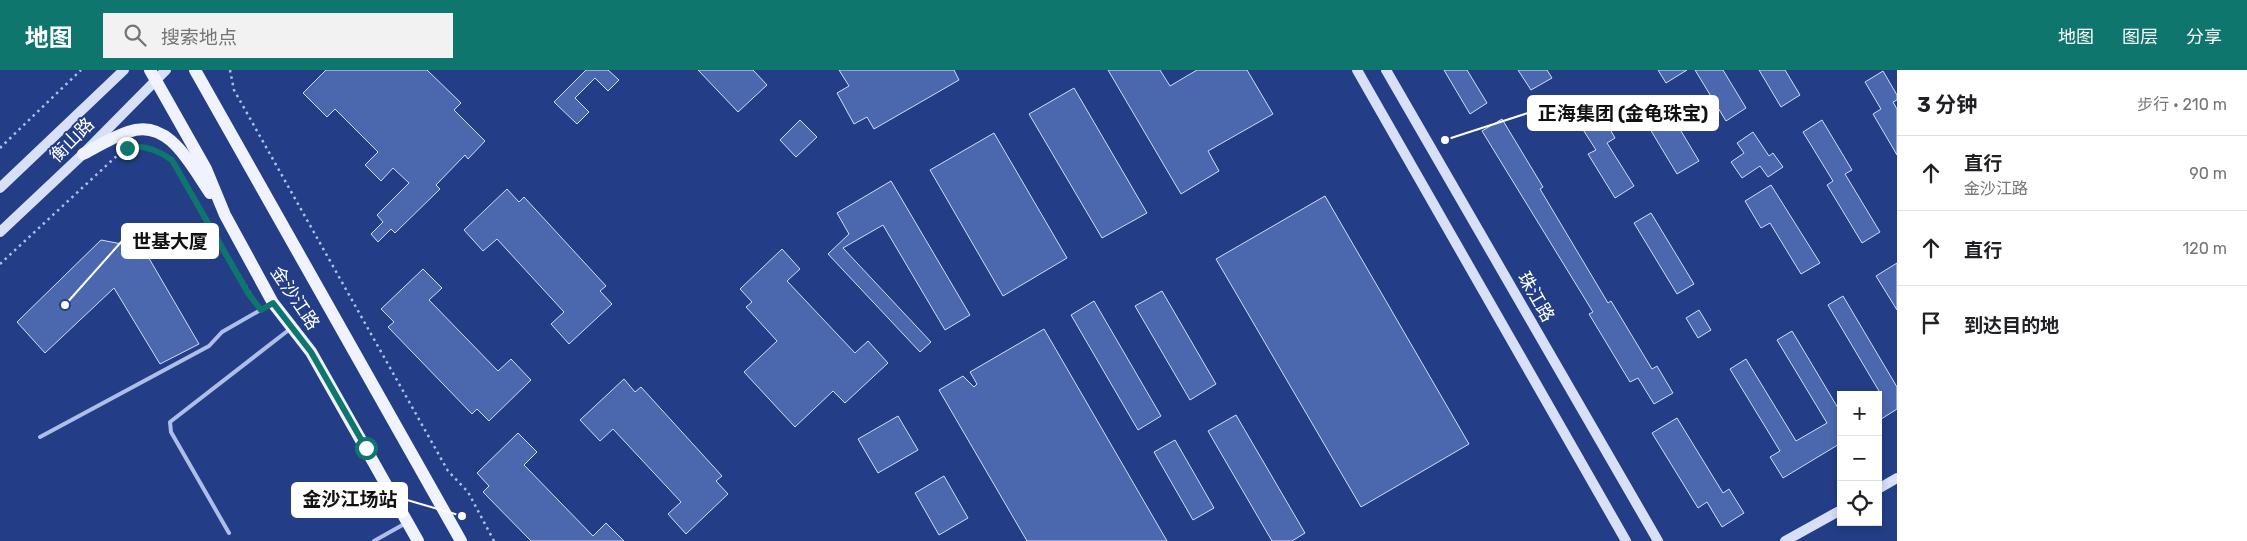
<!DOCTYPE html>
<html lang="zh">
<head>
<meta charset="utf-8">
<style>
	:root { --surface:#fff; --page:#f2f2f2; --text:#202124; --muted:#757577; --line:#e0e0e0; --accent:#0f766e }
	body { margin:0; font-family:Rubik,"Noto Sans SC",sans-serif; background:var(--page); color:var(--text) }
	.controls { position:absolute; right:15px; bottom:15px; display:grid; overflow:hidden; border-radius:0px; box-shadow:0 2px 8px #0003 }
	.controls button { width:45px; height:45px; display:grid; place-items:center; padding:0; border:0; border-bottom:1px solid var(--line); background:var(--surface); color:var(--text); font:25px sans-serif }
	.stop { position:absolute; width:15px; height:15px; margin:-11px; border:4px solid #0f766e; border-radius:50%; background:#fff }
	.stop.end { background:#0f766e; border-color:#fff; box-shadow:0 1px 5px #0008 }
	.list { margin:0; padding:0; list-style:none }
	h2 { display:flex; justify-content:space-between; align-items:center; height:65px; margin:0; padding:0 20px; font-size:21px }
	h2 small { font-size:16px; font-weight:400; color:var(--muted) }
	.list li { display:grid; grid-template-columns:32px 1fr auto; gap:15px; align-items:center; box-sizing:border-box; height:75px; padding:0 20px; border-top:1px solid var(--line) }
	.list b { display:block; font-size:19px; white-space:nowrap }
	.list p { margin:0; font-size:16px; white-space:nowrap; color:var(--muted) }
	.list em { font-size:16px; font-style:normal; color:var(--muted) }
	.icon { flex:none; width:28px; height:28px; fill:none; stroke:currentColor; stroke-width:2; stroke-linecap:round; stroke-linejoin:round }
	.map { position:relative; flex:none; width:1897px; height:471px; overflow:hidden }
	header { display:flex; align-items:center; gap:30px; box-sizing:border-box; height:70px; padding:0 25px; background:var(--accent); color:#fff }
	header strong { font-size:24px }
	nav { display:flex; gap:28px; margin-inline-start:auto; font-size:18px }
	.search { width:350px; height:45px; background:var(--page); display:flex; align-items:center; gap:12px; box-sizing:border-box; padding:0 18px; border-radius:0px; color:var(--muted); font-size:19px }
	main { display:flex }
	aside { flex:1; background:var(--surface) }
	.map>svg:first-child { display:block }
	.building { fill:#4b68ae; stroke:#d1dcf7 }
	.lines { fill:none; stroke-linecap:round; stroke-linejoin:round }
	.path { stroke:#adbee9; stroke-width:2.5; stroke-dasharray:2.5 4; stroke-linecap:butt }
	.lane { stroke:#adbee9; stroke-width:4 }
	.secondary { stroke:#d7e0f7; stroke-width:10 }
	.primary { stroke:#f0f3fe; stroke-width:12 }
	.route { stroke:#0f766e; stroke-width:6 }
	.labels { text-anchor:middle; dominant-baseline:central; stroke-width:4; stroke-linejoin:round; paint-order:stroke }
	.street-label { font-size:18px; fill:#fff; stroke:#233e86 }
	.leader { fill:none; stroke:#fff; stroke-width:2 }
	.callout-dot { fill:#fff; stroke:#233e86; stroke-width:2 }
	.callout { fill:#fff; stroke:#fff; stroke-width:2 }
	.callout-label { font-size:19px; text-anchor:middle; font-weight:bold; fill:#111 }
</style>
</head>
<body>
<header>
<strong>地图</strong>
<div class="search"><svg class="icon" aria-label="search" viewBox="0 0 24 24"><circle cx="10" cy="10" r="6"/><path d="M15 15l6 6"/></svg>搜索地点</div>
<nav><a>地图</a><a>图层</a><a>分享</a></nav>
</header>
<main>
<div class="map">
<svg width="1897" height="471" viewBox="0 0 1897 471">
	<rect width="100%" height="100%" fill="#233e86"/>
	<g class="building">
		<polygon points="326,0 427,0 461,33 454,40 485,71 468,89 465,85 436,115 440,119 395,163 391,159 378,172 371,164 383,152 377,145 409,113 393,98 381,111 365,95 378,82 335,39 327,47 303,23"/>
		<polygon points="586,0 608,0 619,10 608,21 595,8 575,28 589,42 577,54 554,32"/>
		<polygon points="698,0 753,0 767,15 738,42"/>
		<polygon points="839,0 954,0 959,10 874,59 867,47 854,54 837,23 849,16"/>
		<polygon points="1108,0 1160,0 1170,16 1197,0 1247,0 1273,44 1208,81 1219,101 1181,124"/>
		<polygon points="1444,0 1467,0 1487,33 1470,44"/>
		<polygon points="1518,0 1547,0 1552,8 1531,20"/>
		<polygon points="1658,0 1687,0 1666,13"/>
		<polygon points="1695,0 1723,0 1746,38 1726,51"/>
		<polygon points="1759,0 1785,0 1800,25 1781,37"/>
		<polygon points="1883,1 1897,25 1897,30 1893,32 1897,39 1897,85 1873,44 1881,39 1865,12"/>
		<polygon points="1074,18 1147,143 1102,168 1029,44"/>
		<polygon points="1596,35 1615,68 1607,73 1634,116 1615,128 1588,84 1596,80 1575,47"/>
		<polygon points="1666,36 1699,91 1677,104 1644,49"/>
		<polygon points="1502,49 1543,117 1540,119 1608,233 1611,231 1652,299 1657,296 1673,323 1654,334 1638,308 1630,312 1589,244 1593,242 1482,61"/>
		<polygon points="800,50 817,67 796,87 780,70"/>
		<polygon points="1822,50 1852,100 1845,104 1880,162 1862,173 1827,115 1833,111 1803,62"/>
		<polygon points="1753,62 1769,86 1773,83 1783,97 1768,107 1760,96 1742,108 1731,92 1744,83 1737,73"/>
		<polygon points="994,63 1067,188 1003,226 930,100"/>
		<polygon points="891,111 970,245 945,260 883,155 843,178 931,272 920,282 828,184 849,164 837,143"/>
		<polygon points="1771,115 1820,193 1801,204 1770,153 1761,158 1745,131"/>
		<polygon points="507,119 519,132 524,127 606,216 600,221 612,234 569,274 551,254 564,242 497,169 483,181 464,160"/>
		<polygon points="1325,126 1469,374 1361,437 1216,189"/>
		<polygon points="1651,143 1694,214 1677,224 1634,153"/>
		<polygon points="101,170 143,178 199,274 160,294 114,218 45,283 17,252"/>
		<polygon points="782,179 800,199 787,211 855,283 868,271 888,293 845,333 833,321 795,357 744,302 777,271 746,237 752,232 740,219"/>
		<polygon points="1897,193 1897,240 1876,206"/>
		<polygon points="423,199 442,218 429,230 498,301 511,289 531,310 489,351 477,339 472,344 388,257 394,252 381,239"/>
		<polygon points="1162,221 1216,314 1190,330 1135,236"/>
		<polygon points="1843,226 1897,317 1897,339 1878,351 1879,321 1828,235"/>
		<polygon points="1094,231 1161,346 1138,360 1071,245"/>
		<polygon points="1699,240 1711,260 1698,268 1686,248"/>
		<polygon points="1044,259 1167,471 1027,471 939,320 963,306 974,317 977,314 970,302"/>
		<polygon points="1792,261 1841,343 1841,373 1783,408 1770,387 1780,381 1730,299 1746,289 1796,371 1827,353 1777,270"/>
		<polygon points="624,309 635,322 641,317 722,406 716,411 728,424 686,464 668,444 681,432 613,359 600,371 580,350"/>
		<polygon points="1236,345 1305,463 1292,471 1272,471 1208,361"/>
		<polygon points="898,346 918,380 878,403 858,369"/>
		<polygon points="1677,348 1723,423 1729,419 1744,443 1722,457 1707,432 1698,438 1652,363"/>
		<polygon points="518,363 537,382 524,395 593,466 606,453 624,471 531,471 483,422 489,416 477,403"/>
		<polygon points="1175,370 1214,438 1193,450 1154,382"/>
		<polygon points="944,406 968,448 939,465 915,423"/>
	</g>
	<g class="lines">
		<g class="path">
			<polyline points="230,0 234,20 448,401 468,422 494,471"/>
			<polyline points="0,78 81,0"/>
			<polyline points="176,98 256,233"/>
			<path d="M0,194L122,81C138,73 156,79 170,89"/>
		</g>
		<g class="lane">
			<polyline points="40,367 209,276 222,262 271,234"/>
			<polyline points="229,463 171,362 170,352 290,259"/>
			<polyline points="374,471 406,453"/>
		</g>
		<g class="secondary">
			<polyline points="1357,0 1626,471"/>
			<polyline points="1386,0 1658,471"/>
			<polyline points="0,118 124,0"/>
			<polyline points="0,162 83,84 166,0"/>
			<polyline points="1878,419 1897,408"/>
			<polyline points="1785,471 1841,440"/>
		</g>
		<g class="primary">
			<polyline points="150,0 206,99 225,145 273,233 311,282 418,471"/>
			<polyline points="195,0 461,471"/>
			<path d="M83,84C98,76 113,67 128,62C169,47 191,96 210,123"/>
		</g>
	</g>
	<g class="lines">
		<path class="route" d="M127,78C143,74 159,81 172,90L248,223L261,240L273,233L311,282L366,378"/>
	</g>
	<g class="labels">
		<g class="street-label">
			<text transform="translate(72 70) rotate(-45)">衡山路</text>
			<text transform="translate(1536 227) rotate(60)">珠江路</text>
			<text transform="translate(295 228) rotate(56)">金沙江路</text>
		</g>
	</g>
	<path class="leader" d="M1445 70L1528 43M65 235L122 171M462 446L407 430"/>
	<g class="callout-dot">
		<circle cx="1445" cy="70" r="5"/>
		<circle cx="65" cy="235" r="5"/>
		<circle cx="462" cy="446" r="5"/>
	</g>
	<g class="callout">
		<rect x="1528" y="26" width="190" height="34" rx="5"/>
		<rect x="122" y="154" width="96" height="34" rx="5"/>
		<rect x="292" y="413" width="115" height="34" rx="5"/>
	</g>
	<g class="callout-label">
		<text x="1623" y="50">正海集团 (金龟珠宝)</text>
		<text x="170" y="178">世基大厦</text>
		<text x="350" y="436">金沙江场站</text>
	</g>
</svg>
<div class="controls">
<button>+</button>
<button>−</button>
<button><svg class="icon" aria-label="locate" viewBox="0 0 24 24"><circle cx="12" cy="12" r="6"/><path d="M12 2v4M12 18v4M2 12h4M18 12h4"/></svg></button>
</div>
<div class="stop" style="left:366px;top:378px"></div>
<div class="stop end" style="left:127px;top:78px"></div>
</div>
<aside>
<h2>3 分钟<small>步行 · 210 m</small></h2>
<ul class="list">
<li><svg class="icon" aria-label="ahead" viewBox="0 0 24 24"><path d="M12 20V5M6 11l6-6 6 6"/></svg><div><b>直行</b><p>金沙江路</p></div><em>90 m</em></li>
<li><svg class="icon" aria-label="ahead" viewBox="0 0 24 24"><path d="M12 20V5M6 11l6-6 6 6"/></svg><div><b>直行</b></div><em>120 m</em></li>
<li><svg class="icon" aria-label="arrive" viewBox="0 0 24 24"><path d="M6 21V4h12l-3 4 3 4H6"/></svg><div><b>到达目的地</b></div></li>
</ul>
</aside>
</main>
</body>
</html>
